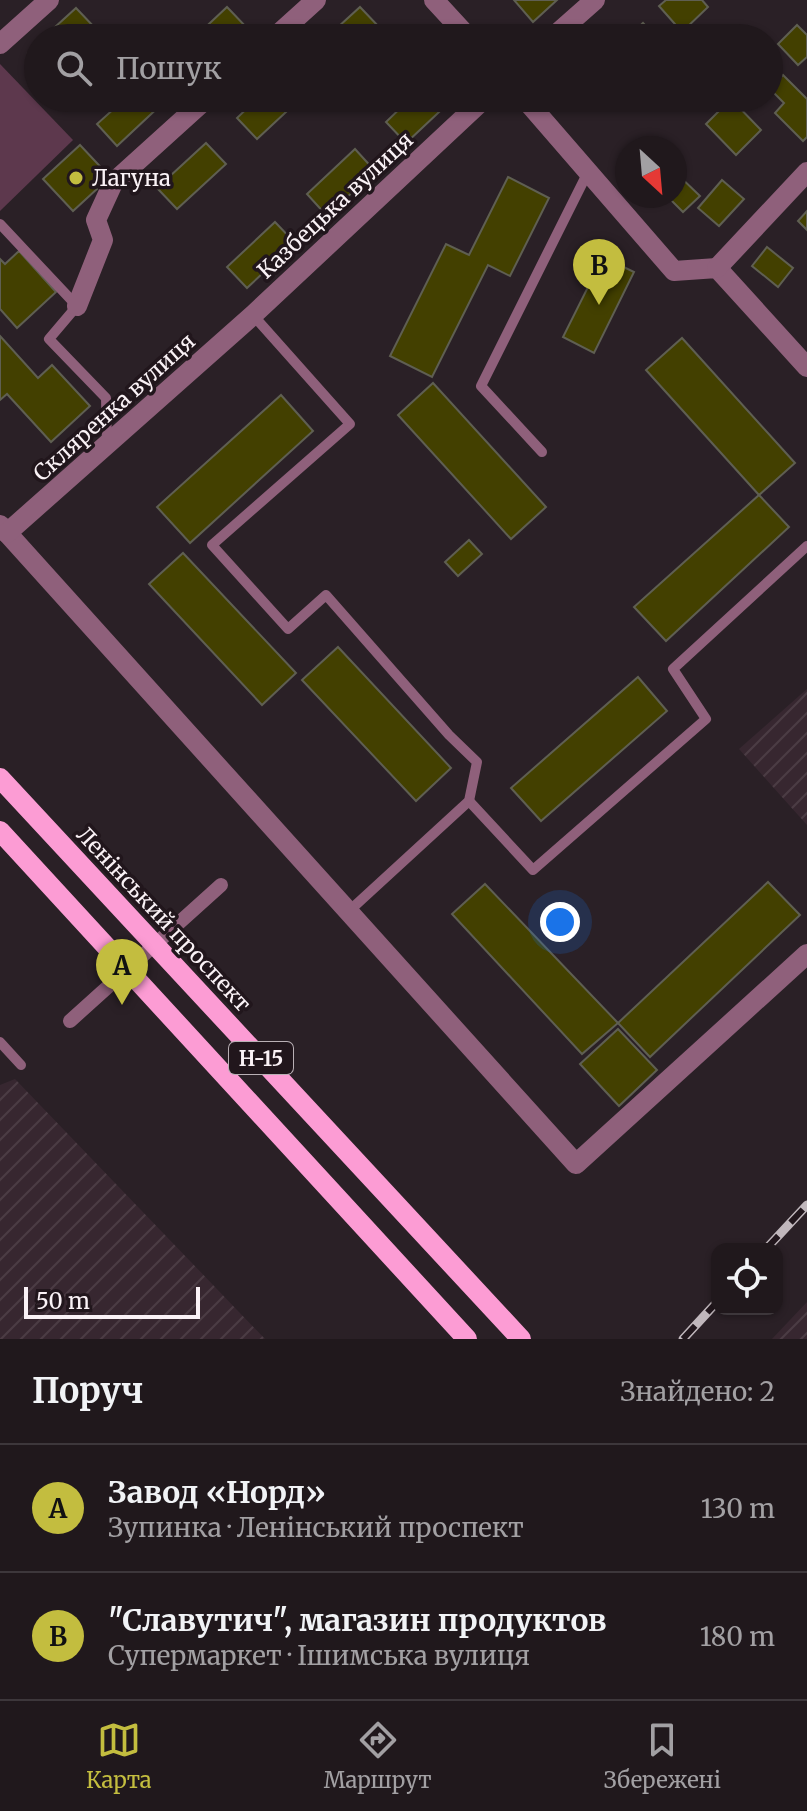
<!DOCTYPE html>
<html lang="uk">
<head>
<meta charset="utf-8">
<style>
	:root { --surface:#20181c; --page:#2d2529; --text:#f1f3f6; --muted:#a2a0a3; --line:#3d373b; --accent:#c3bd3f }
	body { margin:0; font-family:Merriweather,serif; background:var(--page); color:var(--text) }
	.controls { position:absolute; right:24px; bottom:24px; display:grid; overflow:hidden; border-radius:16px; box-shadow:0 2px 6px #0004 }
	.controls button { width:72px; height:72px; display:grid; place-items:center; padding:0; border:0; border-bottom:2px solid var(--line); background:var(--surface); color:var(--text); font:40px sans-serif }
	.compass { position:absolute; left:615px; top:136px; width:72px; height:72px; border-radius:50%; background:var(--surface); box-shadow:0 2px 6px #0004; rotate:154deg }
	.scale { position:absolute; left:24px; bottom:20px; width:176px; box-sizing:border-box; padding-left:8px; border:4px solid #faf2f6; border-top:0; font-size:22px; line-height:28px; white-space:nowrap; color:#faf2f6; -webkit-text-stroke:6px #21161c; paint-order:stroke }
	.you { position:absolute; left:560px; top:922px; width:28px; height:28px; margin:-20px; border:6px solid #fff; border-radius:50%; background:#1a73e8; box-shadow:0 0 0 12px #1a73e833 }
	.badge { display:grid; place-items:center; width:52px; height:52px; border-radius:50%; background:var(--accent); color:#111; font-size:26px; font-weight:700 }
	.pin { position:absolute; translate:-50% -66px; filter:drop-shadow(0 2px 4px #0008) }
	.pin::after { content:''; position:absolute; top:42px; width:28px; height:24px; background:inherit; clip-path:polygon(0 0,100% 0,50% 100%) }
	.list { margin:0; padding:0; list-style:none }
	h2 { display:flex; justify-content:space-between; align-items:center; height:104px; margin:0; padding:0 32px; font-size:34px }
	h2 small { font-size:26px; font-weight:400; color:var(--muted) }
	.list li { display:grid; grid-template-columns:52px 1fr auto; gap:24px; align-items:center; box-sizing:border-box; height:128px; padding:0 32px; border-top:2px solid var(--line) }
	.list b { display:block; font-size:30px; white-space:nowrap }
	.list p { margin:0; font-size:26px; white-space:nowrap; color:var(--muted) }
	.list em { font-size:26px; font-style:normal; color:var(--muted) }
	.icon { flex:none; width:44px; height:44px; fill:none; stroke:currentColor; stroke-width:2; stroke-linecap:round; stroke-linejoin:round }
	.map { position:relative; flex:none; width:807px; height:1339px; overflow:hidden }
	.search { position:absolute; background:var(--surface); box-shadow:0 2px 6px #0004; left:24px; right:24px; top:24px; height:88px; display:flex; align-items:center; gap:20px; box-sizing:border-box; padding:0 28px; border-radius:44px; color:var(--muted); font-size:30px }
	.sheet { height:360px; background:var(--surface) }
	nav { display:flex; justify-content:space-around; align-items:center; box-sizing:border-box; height:112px; border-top:2px solid var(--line); background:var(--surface); font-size:22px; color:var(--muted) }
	nav a { display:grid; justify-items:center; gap:4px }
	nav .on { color:var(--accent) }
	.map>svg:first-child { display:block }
	.industrial { fill:url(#industrial-furrows) }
	.green { fill:#5d384d }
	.building { fill:#434000; stroke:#5f5f52; stroke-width:2 }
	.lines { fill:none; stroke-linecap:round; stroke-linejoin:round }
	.service { stroke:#8f607b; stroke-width:10 }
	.pedestrian { stroke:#8f607b; stroke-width:14 }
	.minor { stroke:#8f607b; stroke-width:20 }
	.primary { stroke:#fc9cd4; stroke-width:20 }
	.rail-casing { stroke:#c0b7bc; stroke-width:9 }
	.rail { stroke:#21161c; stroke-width:6; stroke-dasharray:18; stroke-linecap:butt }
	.poi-dot { fill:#c3bd3f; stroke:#21161c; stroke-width:3 }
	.labels { text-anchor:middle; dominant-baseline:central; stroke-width:7; stroke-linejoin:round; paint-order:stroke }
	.shield { fill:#21161c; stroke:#b9b0b5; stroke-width:2 }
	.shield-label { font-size:20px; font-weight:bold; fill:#faf2f6 }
	.poi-label { font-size:22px; fill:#faf2f6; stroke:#21161c; text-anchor:start }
	.street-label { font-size:22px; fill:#faf2f6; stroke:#21161c }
</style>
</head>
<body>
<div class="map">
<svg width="807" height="1339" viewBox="0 0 807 1339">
	<defs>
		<pattern id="industrial-furrows" width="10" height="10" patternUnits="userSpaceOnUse" patternTransform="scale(2)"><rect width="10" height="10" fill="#372730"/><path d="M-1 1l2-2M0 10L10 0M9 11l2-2" fill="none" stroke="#4b3c44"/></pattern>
	</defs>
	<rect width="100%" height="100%" fill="#2a2026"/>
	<g class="industrial">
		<polygon points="807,689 807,825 739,749"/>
		<polygon points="15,1079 265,1339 0,1339 0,1085"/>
		<polygon points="807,1302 807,1339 772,1339"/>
	</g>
	<polygon class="green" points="0,64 73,140 0,211"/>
	<g class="building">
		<polygon points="514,0 557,0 533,22"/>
		<polygon points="666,0 702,0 708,7 682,32 659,6"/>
		<polygon points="227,7 248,29 238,38 194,38"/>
		<polygon points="360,7 380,28 369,38 326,38"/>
		<polygon points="76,8 96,29 86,38 43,38"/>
		<polygon points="643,23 657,38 627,38"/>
		<polygon points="797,25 807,35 807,57 798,65 778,44"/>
		<polygon points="38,43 38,64 28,53"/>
		<polygon points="783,75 807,99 807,137 803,141 775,113 784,103 770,89"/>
		<polygon points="126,98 163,98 165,101 117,146 97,124"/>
		<polygon points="258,98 301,98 257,139 237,118"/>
		<polygon points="411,98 454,98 406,143 386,122"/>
		<polygon points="731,99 761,130 736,155 706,124"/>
		<polygon points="206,143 226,164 177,209 157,188"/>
		<polygon points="80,145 110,177 73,211 43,179"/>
		<polygon points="355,149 375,171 327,216 307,194"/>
		<polygon points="675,172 700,196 683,212 667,196 675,196"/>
		<polygon points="508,177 549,198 510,276 488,265 432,377 390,356 446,244 469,255"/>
		<polygon points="722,180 744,199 719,226 698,208"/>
		<polygon points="807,211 807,230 798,221"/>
		<polygon points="275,222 295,243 247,288 227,267"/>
		<polygon points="767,247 793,268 778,287 752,266"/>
		<polygon points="19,251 56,292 17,328 0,309 0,259 5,264"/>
		<polygon points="603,257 634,272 594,353 563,337"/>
		<polygon points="0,336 38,378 52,365 90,406 51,442 7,394 0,400"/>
		<polygon points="682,338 795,463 759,495 646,370"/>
		<polygon points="433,383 546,507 511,539 398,415"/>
		<polygon points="281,395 313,431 190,543 157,507"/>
		<polygon points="759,495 789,527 666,641 634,607"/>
		<polygon points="469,540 482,554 458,576 445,562"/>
		<polygon points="183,553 296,673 262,705 149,584"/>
		<polygon points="338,647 451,768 416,801 302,680"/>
		<polygon points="638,677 667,711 541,821 511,788"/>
		<polygon points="768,882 800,915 650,1057 618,1023"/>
		<polygon points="485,884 618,1023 582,1054 452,914"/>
		<polygon points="618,1029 657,1070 619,1106 580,1064"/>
	</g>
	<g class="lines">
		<g class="service">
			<polyline points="0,224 77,306 49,339 106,398 107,444"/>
			<polyline points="253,315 350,424 212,545 288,629 326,595 449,735 477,762 469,801 348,912"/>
			<polyline points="542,452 481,386 588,172"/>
			<polyline points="469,801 533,870 706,719 673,669 807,546"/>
			<polyline points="0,1042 21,1065"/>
		</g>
		<polyline class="pedestrian" points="70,1021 221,885"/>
		<g class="minor">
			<polyline points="434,0 469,38"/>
			<polyline points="274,38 316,0"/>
			<polyline points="552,38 595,0"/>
			<polyline points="0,44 49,0"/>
			<polyline points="524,98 674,271 717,268 807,367"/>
			<polyline points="717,268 807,172"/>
			<polyline points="77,306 103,240 96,220 113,183 207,98"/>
			<polyline points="0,525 576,1164 807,954"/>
			<polyline points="7,533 253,315 485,98"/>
		</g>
		<g class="primary">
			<polyline points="0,778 521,1339"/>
			<polyline points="0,831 467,1339"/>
		</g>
		<defs>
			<g id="rail">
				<polyline points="766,1249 807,1205"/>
				<polyline points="683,1339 717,1302"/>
			</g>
		</defs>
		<use href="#rail" class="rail-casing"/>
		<use href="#rail" class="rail"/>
	</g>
	<circle class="poi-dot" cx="76" cy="178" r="8"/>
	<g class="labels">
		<rect class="shield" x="229" y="1042" width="64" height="32" rx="6"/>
		<g class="shield-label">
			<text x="261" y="1058">Н-15</text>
		</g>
		<g class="poi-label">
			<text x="92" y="178">Лагуна</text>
		</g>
		<g class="street-label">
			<text transform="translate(335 205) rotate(-43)">Казбецька вулиця</text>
			<text transform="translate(114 407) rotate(-42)">Скляренка вулиця</text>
			<text transform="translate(164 919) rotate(47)">Ленінський проспект</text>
		</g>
	</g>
</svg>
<div class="controls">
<button><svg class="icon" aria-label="locate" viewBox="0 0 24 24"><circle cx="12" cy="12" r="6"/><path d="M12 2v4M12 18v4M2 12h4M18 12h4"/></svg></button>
</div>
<svg class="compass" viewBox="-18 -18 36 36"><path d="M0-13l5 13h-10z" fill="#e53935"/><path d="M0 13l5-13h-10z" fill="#a2a0a3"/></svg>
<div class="scale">50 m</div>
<div class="you"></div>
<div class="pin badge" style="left:122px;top:1005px">A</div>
<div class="pin badge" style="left:599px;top:305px">B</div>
<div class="search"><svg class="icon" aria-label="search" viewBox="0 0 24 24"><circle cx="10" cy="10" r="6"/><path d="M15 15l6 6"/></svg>Пошук</div>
</div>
<section class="sheet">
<h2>Поруч<small>Знайдено: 2</small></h2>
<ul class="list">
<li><span class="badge">A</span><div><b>Завод «Норд»</b><p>Зупинка · Ленінський проспект</p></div><em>130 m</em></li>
<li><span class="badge">B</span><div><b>&quot;Славутич&quot;, магазин продуктов</b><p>Супермаркет · Ішимська вулиця</p></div><em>180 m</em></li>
</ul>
</section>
<nav>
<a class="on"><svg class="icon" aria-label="map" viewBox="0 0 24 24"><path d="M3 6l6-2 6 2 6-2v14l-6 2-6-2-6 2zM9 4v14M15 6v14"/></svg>Карта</a>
<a><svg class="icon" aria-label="directions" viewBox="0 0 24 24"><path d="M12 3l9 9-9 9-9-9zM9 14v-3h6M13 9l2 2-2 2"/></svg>Маршрут</a>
<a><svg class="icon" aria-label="saved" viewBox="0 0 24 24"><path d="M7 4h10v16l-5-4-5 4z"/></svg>Збережені</a>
</nav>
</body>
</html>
